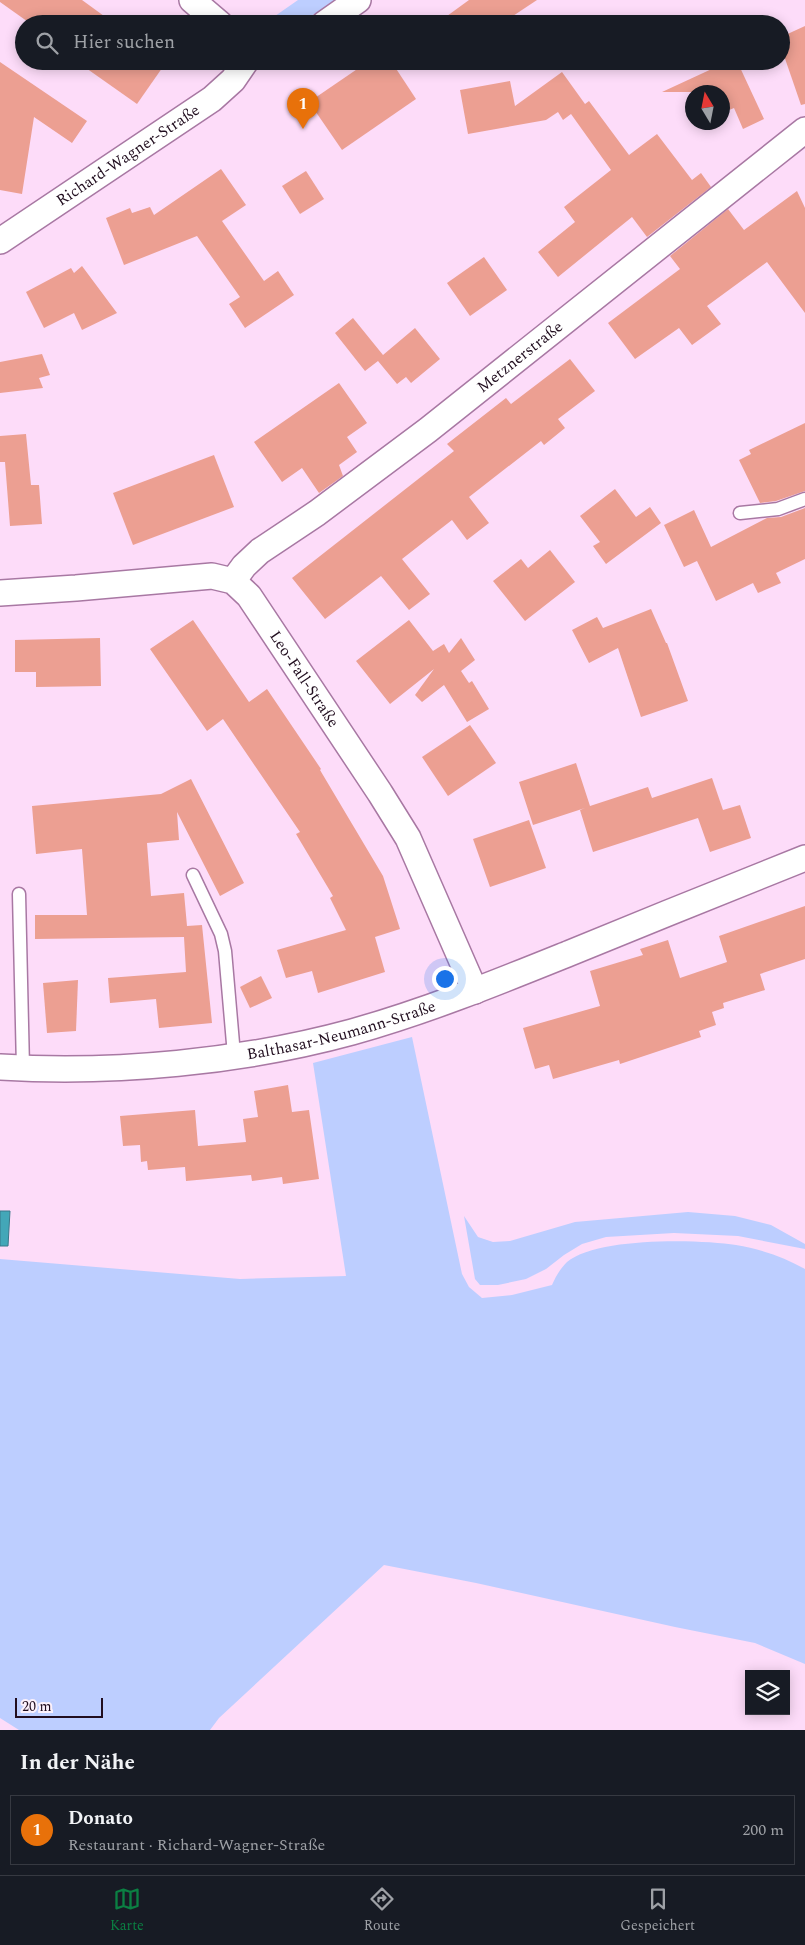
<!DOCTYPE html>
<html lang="de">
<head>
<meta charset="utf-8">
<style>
	:root { --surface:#171b24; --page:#242831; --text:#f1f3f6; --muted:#9ea1a6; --line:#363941; --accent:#0b8043 }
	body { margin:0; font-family:Spectral,serif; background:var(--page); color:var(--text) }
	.controls { position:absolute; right:15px; bottom:15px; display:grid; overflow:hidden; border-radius:0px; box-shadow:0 2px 12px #0003 }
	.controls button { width:45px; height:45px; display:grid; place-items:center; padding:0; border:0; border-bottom:1px solid var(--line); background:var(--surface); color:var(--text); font:25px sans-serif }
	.compass { position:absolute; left:685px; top:85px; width:45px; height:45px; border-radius:50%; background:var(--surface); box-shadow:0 2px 12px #0003; rotate:350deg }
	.scale { position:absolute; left:15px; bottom:12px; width:88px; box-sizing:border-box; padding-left:5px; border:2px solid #210e1f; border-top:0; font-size:14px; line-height:18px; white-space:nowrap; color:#210e1f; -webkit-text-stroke:4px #fcf1fb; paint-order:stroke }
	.you { position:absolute; left:444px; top:978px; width:18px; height:18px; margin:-12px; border:4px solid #fff; border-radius:50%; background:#1a73e8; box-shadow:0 0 0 8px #1a73e833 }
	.badge { display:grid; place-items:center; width:32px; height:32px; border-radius:50%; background:var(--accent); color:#fff; font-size:16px; font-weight:700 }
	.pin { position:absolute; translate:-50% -41px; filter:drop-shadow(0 1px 2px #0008) }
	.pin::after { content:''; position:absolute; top:26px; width:18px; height:15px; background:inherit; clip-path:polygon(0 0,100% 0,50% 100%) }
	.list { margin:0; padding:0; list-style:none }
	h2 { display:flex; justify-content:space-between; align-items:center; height:65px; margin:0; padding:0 20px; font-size:21px }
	h2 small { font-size:16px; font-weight:400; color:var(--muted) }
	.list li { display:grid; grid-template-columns:32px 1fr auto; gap:15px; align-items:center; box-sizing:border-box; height:70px; margin:0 10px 10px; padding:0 10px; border:1px solid var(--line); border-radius:0px }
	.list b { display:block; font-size:19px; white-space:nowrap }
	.list p { margin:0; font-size:16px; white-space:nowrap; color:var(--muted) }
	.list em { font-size:16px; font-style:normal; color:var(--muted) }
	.icon { flex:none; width:28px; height:28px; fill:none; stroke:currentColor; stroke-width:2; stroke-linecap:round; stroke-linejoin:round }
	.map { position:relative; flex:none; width:805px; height:1730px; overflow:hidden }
	.search { position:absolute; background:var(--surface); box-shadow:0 2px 12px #0003; left:15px; right:15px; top:15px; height:55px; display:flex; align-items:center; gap:12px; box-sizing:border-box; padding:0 18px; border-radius:28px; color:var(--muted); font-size:19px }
	.sheet { height:145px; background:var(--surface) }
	nav { display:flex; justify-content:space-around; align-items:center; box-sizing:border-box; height:70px; border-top:1px solid var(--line); background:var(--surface); font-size:14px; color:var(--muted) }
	nav a { display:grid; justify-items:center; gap:2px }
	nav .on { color:var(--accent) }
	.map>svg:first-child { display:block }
	.green { fill:#bdceff }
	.water { fill:#43a7b8; stroke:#39798a }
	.building { fill:#ec9f92 }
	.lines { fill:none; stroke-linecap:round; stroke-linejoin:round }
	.service-casing { stroke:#a878a3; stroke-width:15 }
	.minor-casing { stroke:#a878a3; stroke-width:28 }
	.service { stroke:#fff; stroke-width:12 }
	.minor { stroke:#fff; stroke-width:25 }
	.labels { text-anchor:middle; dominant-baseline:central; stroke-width:5; stroke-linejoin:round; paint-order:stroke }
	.street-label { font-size:16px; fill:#210e1f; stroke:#fcf1fb }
</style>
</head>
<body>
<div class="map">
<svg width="805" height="1730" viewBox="0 0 805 1730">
	<rect width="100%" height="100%" fill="#fddcf9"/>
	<g class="green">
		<path d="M298,0H337C312,16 296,28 265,23Z"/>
		<path d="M412,1037L462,1274L469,1287L482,1298L512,1295L552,1285C556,1276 560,1269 567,1262C596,1237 699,1239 736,1245C760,1249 784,1257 805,1269V1664L755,1643L675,1627L476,1583L384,1565L219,1718L210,1730H19L0,1718V1259L240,1279L346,1276L313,1063Z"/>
		<polygon points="688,1212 735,1216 771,1225 805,1244 805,1249 738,1236 674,1233 606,1237 582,1244 564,1255 546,1269 526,1279 498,1285 480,1285 475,1279 464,1216 478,1237 493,1242 510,1241 575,1222"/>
	</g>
	<polygon class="water" points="0,1211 10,1211 8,1246 0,1246"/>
	<g class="building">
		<polygon points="0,0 82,0 115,24 31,24 0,2"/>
		<polygon points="469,0 537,0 501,24 436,24"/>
		<polygon points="805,26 805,104 801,105 781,47 781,37"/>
		<polygon points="76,61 167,61 137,104"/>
		<polygon points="369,61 391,61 416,99 342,150 309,102"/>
		<polygon points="729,61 737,61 764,119 743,129 734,108 722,113 722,92 662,92"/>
		<polygon points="0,62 87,121 72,143 34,117 22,194 0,190"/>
		<polygon points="562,72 585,104 589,101 629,155 657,134 692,180 701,173 711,187 647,237 632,217 558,277 538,252 575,222 564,207 611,170 571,114 563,120 558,112 546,120 468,134 460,90 510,81 515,106"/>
		<polygon points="221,169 246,205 222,221 264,281 278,271 294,295 245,328 229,304 240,297 197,236 124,265 106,218 130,208 132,213 150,207 154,215"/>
		<polygon points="306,171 324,199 300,214 282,186"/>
		<polygon points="797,191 805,208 805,313 767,262 707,306 721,324 692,345 679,328 635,359 608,323 680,269 670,256 728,209 744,230"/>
		<polygon points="484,257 507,290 470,316 447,283"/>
		<polygon points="82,266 117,313 82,330 74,313 44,328 26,292 71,268 74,273"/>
		<polygon points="353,318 383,355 415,328 440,359 411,383 406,377 397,384 378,361 365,371 335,333"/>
		<polygon points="42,354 50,375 39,378 43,388 0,393 0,362"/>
		<polygon points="570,359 595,391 558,419 565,428 544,445 541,441 469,497 489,523 467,540 452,520 402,559 430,594 409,610 381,576 325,619 292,578 454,451 447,444 506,398 511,404"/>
		<polygon points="339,383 367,423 347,437 357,452 339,465 343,476 319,493 302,468 282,482 254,442"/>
		<polygon points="805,423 805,491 776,501 760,503 739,460 751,454 749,450"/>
		<polygon points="26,434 31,485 39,485 42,524 10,526 5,462 0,462 0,436"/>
		<polygon points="214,455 234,507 133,545 113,493"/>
		<polygon points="615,489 636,517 650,507 661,523 606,564 593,546 600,542 580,516"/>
		<polygon points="805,508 805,559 776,573 781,583 758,593 753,583 716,601 697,561 684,567 664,525 694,510 711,547 767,518 781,517"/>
		<polygon points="550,550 575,582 525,621 493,581 521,559 528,568"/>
		<polygon points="651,609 666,643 667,643 688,701 641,717 618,648 589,663 572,630 597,617 603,628"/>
		<polygon points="193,620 249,702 267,689 321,769 320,770 383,876 400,929 375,937 385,972 318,993 312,971 286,978 277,950 346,930 330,898 333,896 296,834 300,832 223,719 207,731 150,649"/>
		<polygon points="409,620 433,651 444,644 449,653 461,638 475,660 461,671 469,683 472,681 489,709 467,722 444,685 422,702 415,695 434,669 390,704 356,661"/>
		<polygon points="100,638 101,686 36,687 36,672 15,672 15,640"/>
		<polygon points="470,725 496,763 448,796 422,757"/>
		<polygon points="576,763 590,806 648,787 652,798 712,778 723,810 740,805 751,838 710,852 698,818 593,852 580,810 585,808 533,825 519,782"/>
		<polygon points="191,779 244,883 220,896 177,812 179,840 147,843 151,896 184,893 187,926 202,925 212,1023 159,1028 156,999 110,1003 108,978 186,972 184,937 35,939 35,915 87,915 82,849 36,854 32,806 161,794"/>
		<polygon points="529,820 546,868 490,887 473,839"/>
		<polygon points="805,906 805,959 760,974 765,990 723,1003 724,1008 712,1012 716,1025 699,1031 701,1037 620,1064 619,1060 553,1079 549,1065 535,1069 523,1028 600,1006 590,971 643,955 640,949 668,940 680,978 727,962 719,936"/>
		<polygon points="261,976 272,998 250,1008 240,987"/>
		<polygon points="78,980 76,1031 47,1033 43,983"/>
		<polygon points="288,1085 292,1112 309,1110 319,1179 283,1184 282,1177 252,1181 251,1175 186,1181 185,1167 148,1170 147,1161 141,1162 140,1145 123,1146 120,1116 195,1110 198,1146 246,1142 243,1119 258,1117 254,1091"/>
	</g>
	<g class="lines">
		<defs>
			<g id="service">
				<polyline points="740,513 778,509 805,499"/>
				<polyline points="193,875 221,934 225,951 234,1055"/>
				<polyline points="19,894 23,1068"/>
			</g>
			<g id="minor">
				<polyline points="192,0 220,24"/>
				<polyline points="324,24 358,0"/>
				<path id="s1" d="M0,241L212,99L233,80L246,61"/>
				<path id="s2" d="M233,581L244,566L260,551L317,513L428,430L805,130"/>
				<path id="s3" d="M0,593L76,588L212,576L233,581L249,596L380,793L408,838L475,991"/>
				<path id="s4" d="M0,1067C114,1074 242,1062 352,1032C427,1011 498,982 570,953C648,921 727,889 805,858"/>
			</g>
		</defs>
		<use href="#service" class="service-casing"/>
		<use href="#minor" class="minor-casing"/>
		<use href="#service" class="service"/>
		<use href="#minor" class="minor"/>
	</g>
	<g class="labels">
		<g class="street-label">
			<text stroke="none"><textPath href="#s1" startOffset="154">Richard-Wagner-Straße</textPath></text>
			<text stroke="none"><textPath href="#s2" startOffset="365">Metznerstraße</textPath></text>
			<text stroke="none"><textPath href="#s3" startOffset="356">Leo-Fall-Straße</textPath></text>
			<text stroke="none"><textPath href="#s4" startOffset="345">Balthasar-Neumann-Straße</textPath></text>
		</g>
	</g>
</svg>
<div class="controls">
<button><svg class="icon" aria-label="layers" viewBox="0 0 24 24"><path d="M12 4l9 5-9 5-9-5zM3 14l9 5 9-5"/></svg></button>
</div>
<svg class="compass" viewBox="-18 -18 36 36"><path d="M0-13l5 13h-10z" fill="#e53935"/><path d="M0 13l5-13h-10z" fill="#9ea1a6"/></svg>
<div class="scale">20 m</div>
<div class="you"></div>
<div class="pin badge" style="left:303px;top:129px;background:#e8710a">1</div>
<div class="search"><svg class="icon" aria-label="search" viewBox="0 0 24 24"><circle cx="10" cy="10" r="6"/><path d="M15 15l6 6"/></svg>Hier suchen</div>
</div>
<section class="sheet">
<h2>In der Nähe<small></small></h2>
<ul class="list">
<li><span class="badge" style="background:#e8710a">1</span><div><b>Donato</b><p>Restaurant · Richard-Wagner-Straße</p></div><em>200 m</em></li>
</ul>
</section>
<nav>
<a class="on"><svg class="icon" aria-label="map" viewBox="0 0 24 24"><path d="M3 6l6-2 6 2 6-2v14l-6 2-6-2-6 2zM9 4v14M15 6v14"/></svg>Karte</a>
<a><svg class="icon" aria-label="directions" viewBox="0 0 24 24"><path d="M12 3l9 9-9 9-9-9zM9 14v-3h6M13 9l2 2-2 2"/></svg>Route</a>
<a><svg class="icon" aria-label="saved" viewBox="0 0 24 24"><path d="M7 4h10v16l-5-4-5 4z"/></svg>Gespeichert</a>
</nav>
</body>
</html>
